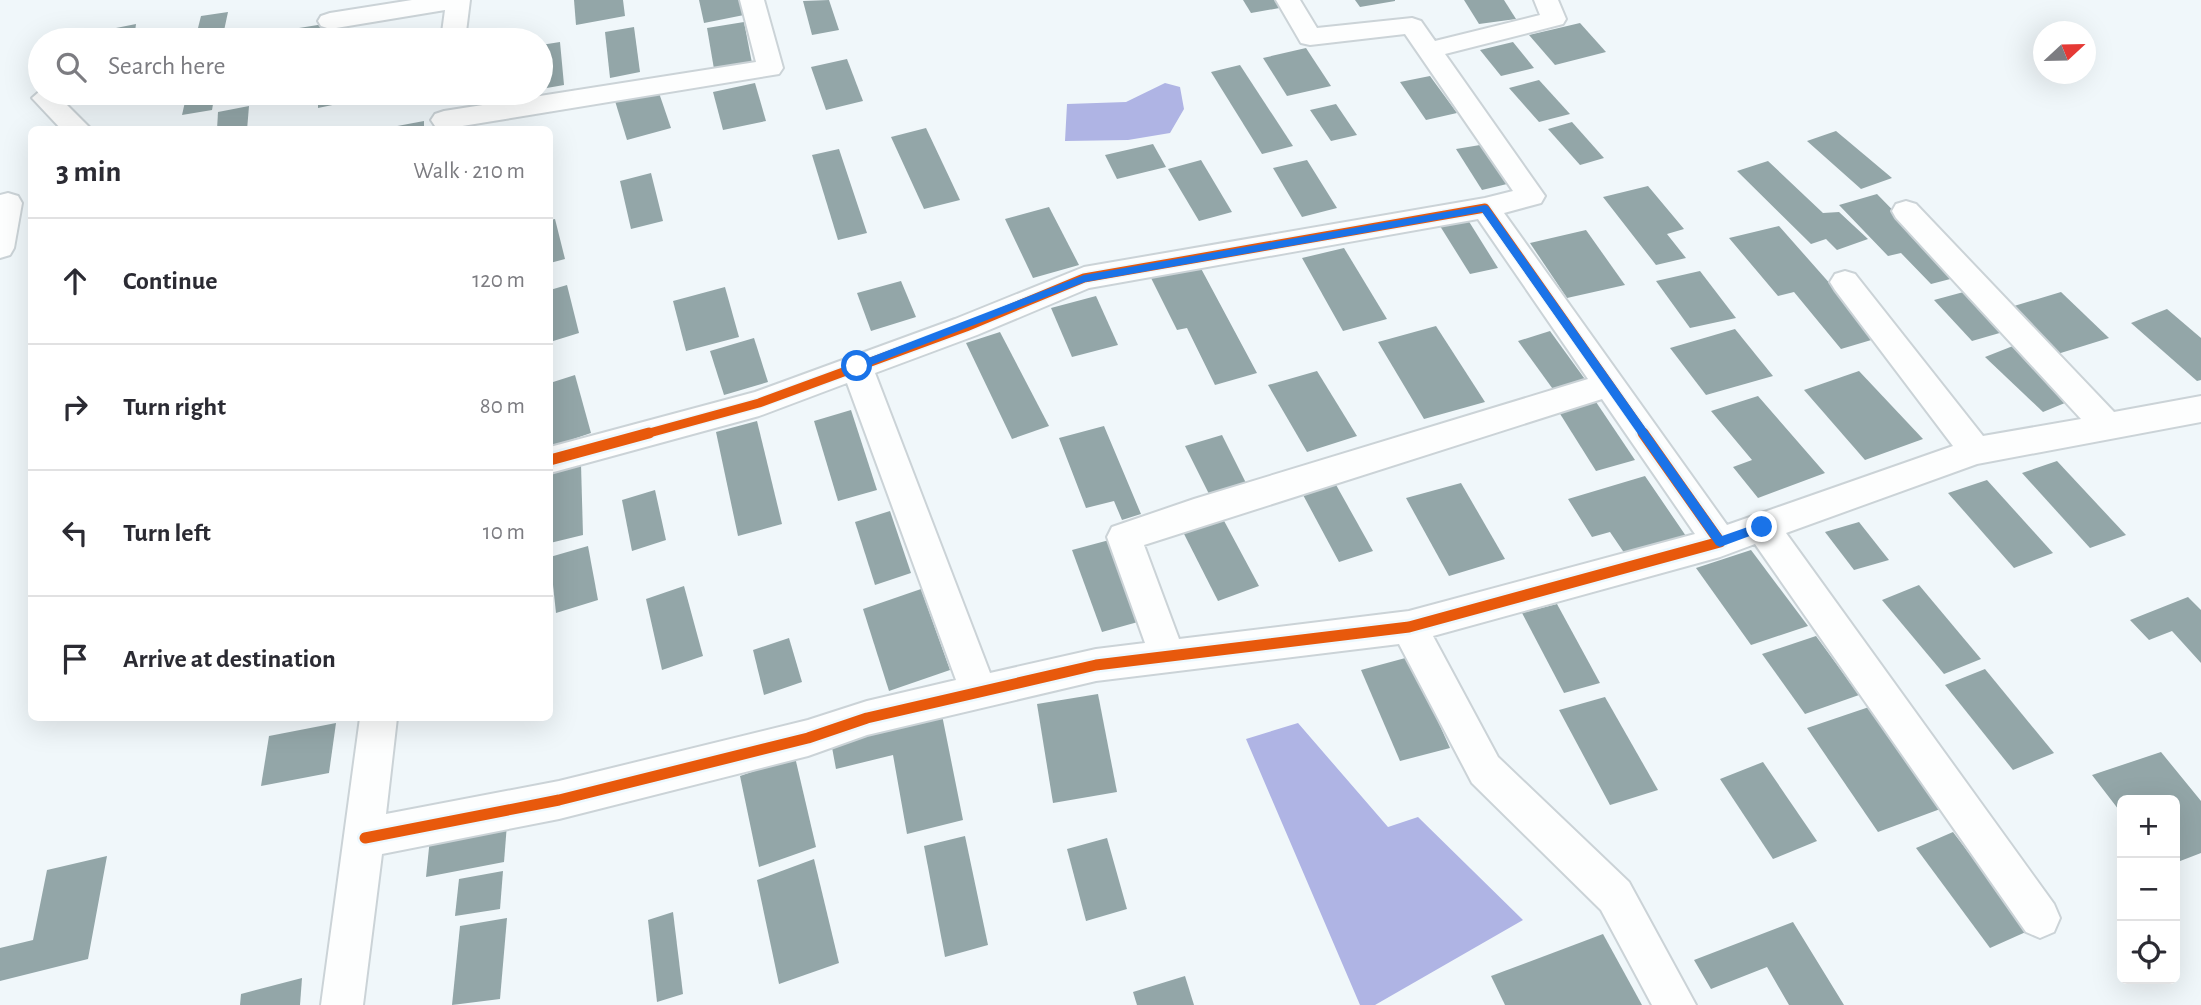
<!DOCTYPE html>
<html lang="en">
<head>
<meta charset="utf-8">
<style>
	:root { --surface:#fff; --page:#f2f2f3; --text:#2b2b33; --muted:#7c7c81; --line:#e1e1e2 }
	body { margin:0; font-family:"Alegreya Sans",sans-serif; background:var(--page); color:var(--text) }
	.controls { position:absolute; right:21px; bottom:21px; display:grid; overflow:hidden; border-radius:10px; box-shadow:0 7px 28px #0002 }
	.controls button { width:63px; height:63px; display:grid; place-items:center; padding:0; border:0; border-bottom:2px solid var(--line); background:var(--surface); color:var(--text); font:35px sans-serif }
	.compass { position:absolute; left:2033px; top:21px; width:63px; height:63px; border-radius:50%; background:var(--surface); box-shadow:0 7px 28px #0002; rotate:68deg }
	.stop { position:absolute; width:21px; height:21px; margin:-16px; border:5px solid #1a73e8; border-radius:50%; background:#fff }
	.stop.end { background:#1a73e8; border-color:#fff; box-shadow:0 2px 7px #0008 }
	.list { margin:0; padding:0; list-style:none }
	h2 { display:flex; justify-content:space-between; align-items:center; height:91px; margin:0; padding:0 28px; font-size:30px }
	h2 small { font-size:23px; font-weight:400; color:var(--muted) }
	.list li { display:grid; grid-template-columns:46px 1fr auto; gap:21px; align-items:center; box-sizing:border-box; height:126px; padding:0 28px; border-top:2px solid var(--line) }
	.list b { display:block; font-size:26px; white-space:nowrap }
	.list em { font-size:23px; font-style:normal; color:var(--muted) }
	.icon { flex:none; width:38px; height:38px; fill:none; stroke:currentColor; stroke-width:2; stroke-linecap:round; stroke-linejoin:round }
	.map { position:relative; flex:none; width:2201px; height:1005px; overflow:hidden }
	.search { position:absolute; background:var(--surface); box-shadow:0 7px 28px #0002; left:28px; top:28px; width:525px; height:77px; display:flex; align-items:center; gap:18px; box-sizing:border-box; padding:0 24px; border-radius:38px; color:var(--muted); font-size:26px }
	.panel { position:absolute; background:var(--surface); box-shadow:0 7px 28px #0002; left:28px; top:126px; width:525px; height:595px; border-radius:10px }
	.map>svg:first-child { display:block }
	.water { fill:#afb4e4 }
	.building { fill:#93a6a8 }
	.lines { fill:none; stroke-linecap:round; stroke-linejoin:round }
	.minor-casing { stroke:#cbd3d7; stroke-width:4 }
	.minor { fill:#fdfefe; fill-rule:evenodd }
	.cycleway-far1-casing { stroke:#ecf8fe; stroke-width:12 }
	.cycleway-casing { stroke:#ecf8fe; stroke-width:16 }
	.cycleway-far1 { stroke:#e8590c; stroke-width:9 }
	.cycleway { stroke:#e8590c; stroke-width:11 }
	.route { fill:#1a73e8 }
</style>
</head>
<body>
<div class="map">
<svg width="2201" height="1005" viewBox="0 0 2201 1005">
	<rect width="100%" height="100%" fill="#f0f7fa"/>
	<g class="water">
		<polygon points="1165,83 1180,87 1184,109 1170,133 1128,140 1065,141 1067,104 1126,102"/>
		<polygon points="1298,723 1388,827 1418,817 1523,920 1375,1005 1360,1005 1246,739"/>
	</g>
	<g class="building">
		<polygon points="574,0 623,0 625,16 576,25"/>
		<polygon points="699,0 741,0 744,15 704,23"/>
		<polygon points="829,0 839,30 812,35 803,1"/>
		<polygon points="1243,0 1280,0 1285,7 1251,13"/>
		<polygon points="1355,0 1395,0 1395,1 1360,7"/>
		<polygon points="1464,0 1504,0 1516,19 1479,24"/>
		<polygon points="228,12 222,40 195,40 201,16"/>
		<polygon points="744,22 752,63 714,69 707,28"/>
		<polygon points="1580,23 1606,52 1555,65 1529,35"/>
		<polygon points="136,24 134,40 109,40 111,29"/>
		<polygon points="324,24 322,40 297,40 299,28"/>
		<polygon points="634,27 640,72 610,78 605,32"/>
		<polygon points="102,29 100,40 69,40 71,34"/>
		<polygon points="560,42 564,85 541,89 541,45"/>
		<polygon points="1513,42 1534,68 1501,76 1480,50"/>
		<polygon points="1306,48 1331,86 1287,96 1263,58"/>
		<polygon points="847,59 863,101 826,110 811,67"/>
		<polygon points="1240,65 1293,146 1262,154 1211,72"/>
		<polygon points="1430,76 1457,113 1426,120 1400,82"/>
		<polygon points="1539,80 1570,114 1539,122 1509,88"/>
		<polygon points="755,83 766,121 723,130 713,92"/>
		<polygon points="658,90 671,128 627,140 615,101"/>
		<polygon points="187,93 215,93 212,110 182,115"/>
		<polygon points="318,93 342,93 342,103 318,108"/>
		<polygon points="404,93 433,93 433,97 403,101"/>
		<polygon points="1336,104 1357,135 1331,141 1310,110"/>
		<polygon points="249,106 247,130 217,130 218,112"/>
		<polygon points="424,121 424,130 392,130 392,127"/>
		<polygon points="1572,122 1604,158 1580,165 1548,129"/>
		<polygon points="926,128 960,200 924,209 891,137"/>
		<polygon points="1836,131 1892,178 1861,189 1807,141"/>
		<polygon points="1153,144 1166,167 1117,179 1105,155"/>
		<polygon points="1480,145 1507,184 1482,190 1456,149"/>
		<polygon points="839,149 867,233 838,240 812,155"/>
		<polygon points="1201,160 1232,212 1199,221 1168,169"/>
		<polygon points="1307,160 1337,208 1302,217 1273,168"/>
		<polygon points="1768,161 1823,213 1839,212 1868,239 1837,250 1826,239 1811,244 1737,171"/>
		<polygon points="651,173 663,221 631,229 620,181"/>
		<polygon points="1648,186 1684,229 1667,234 1686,258 1656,265 1603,197"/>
		<polygon points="1877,194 1958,277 1931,284 1901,253 1888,256 1839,205"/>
		<polygon points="1049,207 1079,265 1033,278 1005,219"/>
		<polygon points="555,219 565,259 550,263 550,220"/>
		<polygon points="1468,220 1498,268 1470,274 1440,226"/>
		<polygon points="1779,226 1878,338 1841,349 1794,292 1778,296 1729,238"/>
		<polygon points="1586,230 1625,285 1567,298 1530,243"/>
		<polygon points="1344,248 1387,319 1343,331 1302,258"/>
		<polygon points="1197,261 1257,373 1215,385 1187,328 1177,330 1149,274"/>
		<polygon points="1700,271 1736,318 1690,328 1656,281"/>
		<polygon points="901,281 916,317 871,331 857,293"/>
		<polygon points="567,285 579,333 550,342 550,290"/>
		<polygon points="725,287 739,337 686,351 673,301"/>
		<polygon points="1971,290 2010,330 1972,341 1934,300"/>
		<polygon points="2061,292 2109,338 2051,356 2004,309"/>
		<polygon points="1096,296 1118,345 1072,357 1051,308"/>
		<polygon points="2167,309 2201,338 2201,380 2197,381 2131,323"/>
		<polygon points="1436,326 1485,402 1424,419 1378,342"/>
		<polygon points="1735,329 1773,376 1706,395 1670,348"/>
		<polygon points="1550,331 1587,382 1555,392 1518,341"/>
		<polygon points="1000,332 1049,426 1012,439 966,343"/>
		<polygon points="754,338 768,382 724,395 710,351"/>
		<polygon points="2018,344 2077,398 2043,412 1985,357"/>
		<polygon points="1317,371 1357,436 1307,452 1268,385"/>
		<polygon points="1859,371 1923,439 1865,460 1804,390"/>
		<polygon points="575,375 591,433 550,447 550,383"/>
		<polygon points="1758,396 1825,473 1758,498 1733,467 1752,460 1711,411"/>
		<polygon points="1594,399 1635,460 1596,471 1557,409"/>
		<polygon points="851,410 877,490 838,501 814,421"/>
		<polygon points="757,421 782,524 738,536 716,432"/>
		<polygon points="1104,426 1141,514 1122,520 1114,501 1086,508 1059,438"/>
		<polygon points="1222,435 1246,483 1209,494 1185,446"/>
		<polygon points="2057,461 2126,535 2090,548 2022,473"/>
		<polygon points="581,464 583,535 550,543 550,472"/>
		<polygon points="1645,476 1688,539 1627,557 1610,532 1592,537 1568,499"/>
		<polygon points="1987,480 2053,553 2014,568 1948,493"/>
		<polygon points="1335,483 1373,551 1339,562 1302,493"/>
		<polygon points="1461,483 1505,559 1449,576 1406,498"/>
		<polygon points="655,490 666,540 632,551 622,500"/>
		<polygon points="890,511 911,573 875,585 855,522"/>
		<polygon points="1222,517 1259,586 1218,601 1182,530"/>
		<polygon points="1859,522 1889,560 1854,570 1825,532"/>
		<polygon points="1113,539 1145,620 1102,632 1072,550"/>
		<polygon points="588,546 598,600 556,613 550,557"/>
		<polygon points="1751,550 1808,626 1751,645 1696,568"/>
		<polygon points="1919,585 1981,659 1944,674 1882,600"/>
		<polygon points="684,586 703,656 662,670 646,599"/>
		<polygon points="921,589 950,670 889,691 863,609"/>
		<polygon points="2188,597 2201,610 2201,663 2172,631 2149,640 2130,620"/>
		<polygon points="1557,604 1600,683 1564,693 1522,613"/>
		<polygon points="1816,636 1859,695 1805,714 1762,654"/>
		<polygon points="789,638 802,682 764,695 753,650"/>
		<polygon points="1409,657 1450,748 1400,761 1361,670"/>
		<polygon points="1985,669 2054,753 2013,770 1945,685"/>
		<polygon points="1098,694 1117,792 1053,803 1037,704"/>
		<polygon points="1605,697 1658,790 1610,805 1559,710"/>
		<polygon points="1869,707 1943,808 1878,832 1807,728"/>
		<polygon points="942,715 963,820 907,834 893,755 836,769 831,742"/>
		<polygon points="336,723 329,773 261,786 269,736"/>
		<polygon points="2161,752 2201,801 2201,853 2175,863 2175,800 2122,800 2122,814 2092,775"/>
		<polygon points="795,757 816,847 759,867 740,776"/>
		<polygon points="1763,762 1817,841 1773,859 1720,779"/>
		<polygon points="507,824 504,862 426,877 430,838"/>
		<polygon points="1953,832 2028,931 1990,948 1916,848"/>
		<polygon points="965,836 988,945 945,957 924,846"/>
		<polygon points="1107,838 1127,909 1086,921 1067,849"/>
		<polygon points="107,856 88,959 0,981 0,948 33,940 47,870"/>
		<polygon points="814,859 839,963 779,984 757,880"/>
		<polygon points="503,871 500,909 455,916 459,879"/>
		<polygon points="673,912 683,994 657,1002 648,920"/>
		<polygon points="507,918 500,999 452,1005 460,926"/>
		<polygon points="1793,922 1844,1005 1789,1005 1767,967 1711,989 1694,960"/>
		<polygon points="1603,934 1642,1005 1505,1005 1491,976"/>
		<polygon points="1185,976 1194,1005 1137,1005 1133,992"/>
		<polygon points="302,978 300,1005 240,1005 241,994"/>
	</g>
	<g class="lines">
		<defs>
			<g id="minor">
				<polygon points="412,0 470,0 465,40 441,40 445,10 330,29 321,26 318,21 321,16 330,13"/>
				<polygon points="740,0 764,0 783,68 779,74 444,129 435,126 431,120 435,114 444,111 756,62"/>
				<path d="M1276,0H1300L1317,28L1412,18L1421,21L1435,41L1540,15L1534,0H1558L1566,19L1563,24L1445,54L1545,196L1541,203L1504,213L1727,525L1953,446L1835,290L1830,282L1835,274L1845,271L1855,274L1983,436L2081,419L1896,218L1892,211L1896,204L1906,201L1916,204L2114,412L2201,396V422L1977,464L1786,533L2054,904L2060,918L2054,932L2040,938L2026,932L1755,544L1720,557L1433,636L1498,757L1629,882L1696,1005H1652L1601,910L1472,783L1399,644L1096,681L867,735L808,756L559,819L382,854L363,1005H321L360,718H397L386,814L559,781L808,720L867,701L956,680L847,383L759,416L550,473V447L755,392L955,319L1084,267L1485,198L1513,191L1405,34L1310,45L1301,43ZM1478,219L1588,379L1194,499L1112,527L1107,537L1145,643L1096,649L990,673L875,373L977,335L1089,288ZM1602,399L1695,534L1409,611L1179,639L1144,545Z"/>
				<polygon points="40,91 55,93 92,130 62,130 32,98"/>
				<polygon points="8,193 18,196 22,203 14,248 10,255 0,258 0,195"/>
			</g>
		</defs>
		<use href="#minor" class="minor-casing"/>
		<use href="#minor" class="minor"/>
		<defs>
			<polyline id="cycleway-far1" points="642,435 759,403 966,327 1084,278 1485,208 1645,435"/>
			<g id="cycleway">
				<polyline points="550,460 649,433"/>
				<polyline points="365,838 559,800 808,738 867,718 1096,665 1409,627 1720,542 1643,433"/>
			</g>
		</defs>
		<use href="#cycleway-far1" class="cycleway-far1-casing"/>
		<use href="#cycleway" class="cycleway-casing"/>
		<use href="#cycleway-far1" class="cycleway-far1"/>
		<use href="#cycleway" class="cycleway"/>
	</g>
	<polygon class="route" points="1485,205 1488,206 1722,536 1762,522 1767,527 1766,530 1720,547 1716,545 1482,212 1085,282 861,369 853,369 852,366 853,364 1084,275"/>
</svg>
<div class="controls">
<button>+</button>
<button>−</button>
<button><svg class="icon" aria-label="locate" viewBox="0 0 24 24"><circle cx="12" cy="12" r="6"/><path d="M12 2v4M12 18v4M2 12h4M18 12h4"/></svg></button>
</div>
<svg class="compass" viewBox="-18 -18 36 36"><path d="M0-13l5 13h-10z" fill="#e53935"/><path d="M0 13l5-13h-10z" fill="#7c7c81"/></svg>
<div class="stop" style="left:857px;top:366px"></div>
<div class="stop end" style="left:1762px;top:527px"></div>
<div class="search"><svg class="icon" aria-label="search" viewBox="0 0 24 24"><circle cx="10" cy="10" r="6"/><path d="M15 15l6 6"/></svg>Search here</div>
<section class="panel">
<h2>3 min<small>Walk · 210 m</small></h2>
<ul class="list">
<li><svg class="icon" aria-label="ahead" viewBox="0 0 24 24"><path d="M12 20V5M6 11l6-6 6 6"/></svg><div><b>Continue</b></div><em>120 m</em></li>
<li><svg class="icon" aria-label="right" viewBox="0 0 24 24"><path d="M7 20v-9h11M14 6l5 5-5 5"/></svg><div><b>Turn right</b></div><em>80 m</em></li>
<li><svg class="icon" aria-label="left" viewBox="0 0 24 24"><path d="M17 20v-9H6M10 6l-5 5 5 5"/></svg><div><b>Turn left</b></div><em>10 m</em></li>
<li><svg class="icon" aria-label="arrive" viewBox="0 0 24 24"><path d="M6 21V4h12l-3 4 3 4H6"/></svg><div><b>Arrive at destination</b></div></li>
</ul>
</section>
</div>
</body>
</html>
